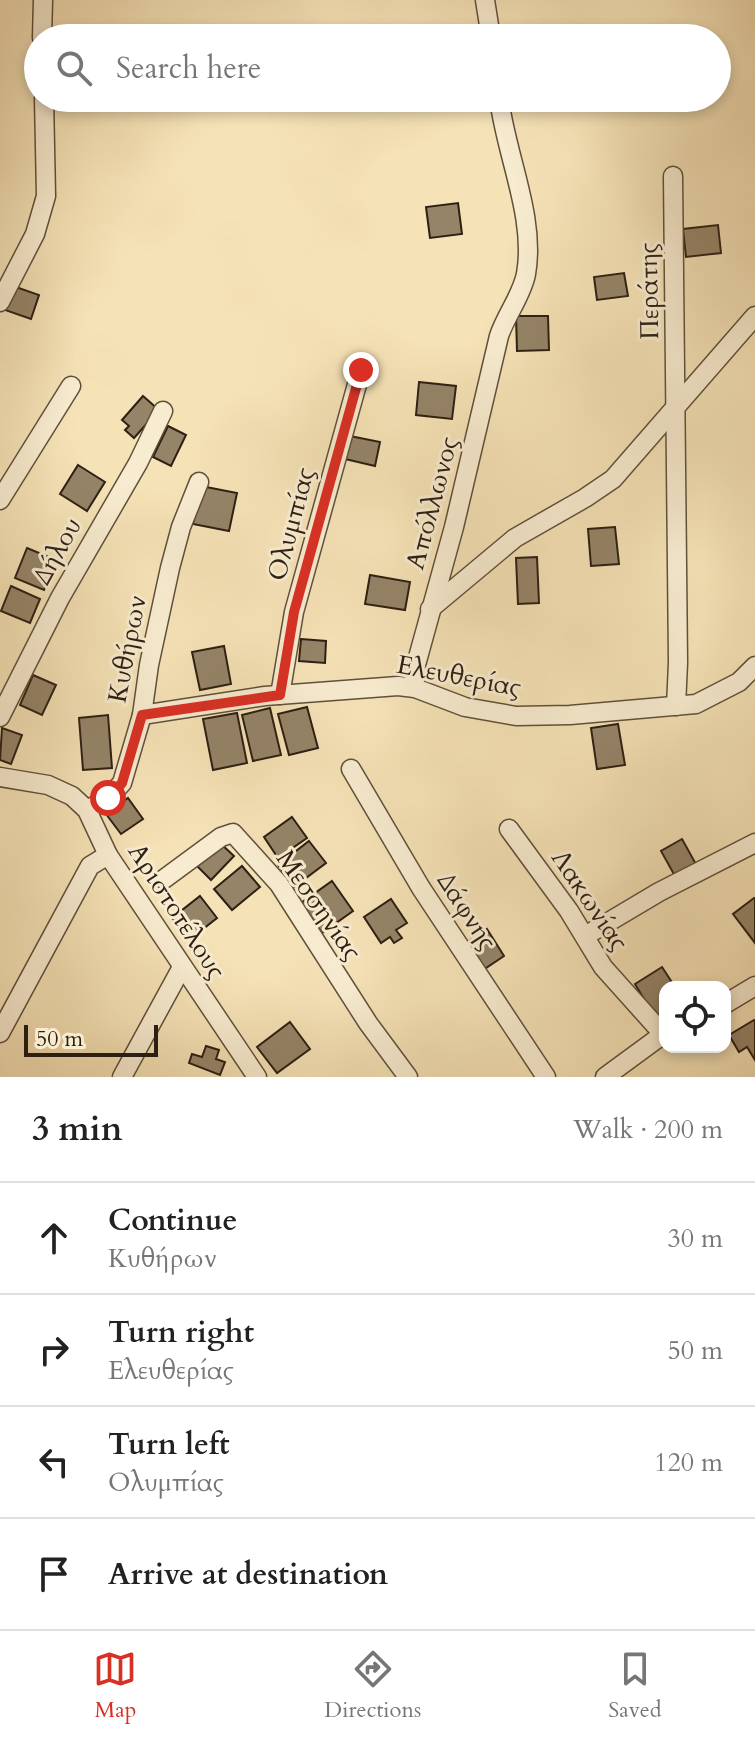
<!DOCTYPE html>
<html lang="en">
<head>
<meta charset="utf-8">
<style>
	:root { --surface:#fff; --page:#f2f2f2; --text:#222; --muted:#767676; --line:#e0e0e0; --accent:#d93025 }
	body { margin:0; font-family:Cardo,serif; background:var(--page); color:var(--text) }
	.controls { position:absolute; right:24px; bottom:24px; display:grid; overflow:hidden; border-radius:16px; box-shadow:0 4px 12px #0003 }
	.controls button { width:72px; height:72px; display:grid; place-items:center; padding:0; border:0; border-bottom:2px solid var(--line); background:var(--surface); color:var(--text); font:40px sans-serif }
	.scale { position:absolute; left:24px; bottom:20px; width:134px; box-sizing:border-box; padding-left:8px; border:4px solid #2d1f13; border-top:0; font-size:22px; line-height:28px; white-space:nowrap; color:#2d1f13; -webkit-text-stroke:6px #f8ecd0; paint-order:stroke }
	.stop { position:absolute; width:24px; height:24px; margin:-18px; border:6px solid #d93025; border-radius:50%; background:#fff }
	.stop.end { background:#d93025; border-color:#fff; box-shadow:0 2px 8px #0008 }
	.list { margin:0; padding:0; list-style:none }
	h2 { display:flex; justify-content:space-between; align-items:center; height:104px; margin:0; padding:0 32px; font-size:34px }
	h2 small { font-size:26px; font-weight:400; color:var(--muted) }
	.list li { display:grid; grid-template-columns:52px 1fr auto; gap:24px; align-items:center; box-sizing:border-box; height:112px; padding:0 32px; border-top:2px solid var(--line) }
	.list b { display:block; font-size:30px; white-space:nowrap }
	.list p { margin:0; font-size:26px; white-space:nowrap; color:var(--muted) }
	.list em { font-size:26px; font-style:normal; color:var(--muted) }
	.icon { flex:none; width:44px; height:44px; fill:none; stroke:currentColor; stroke-width:2; stroke-linecap:round; stroke-linejoin:round }
	.map { position:relative; flex:none; width:755px; height:1077px; overflow:hidden }
	.search { position:absolute; background:var(--surface); box-shadow:0 4px 12px #0003; left:24px; right:24px; top:24px; height:88px; display:flex; align-items:center; gap:20px; box-sizing:border-box; padding:0 28px; border-radius:44px; color:var(--muted); font-size:30px }
	.sheet { height:552px; background:var(--surface) }
	nav { display:flex; justify-content:space-around; align-items:center; box-sizing:border-box; height:112px; border-top:2px solid var(--line); background:var(--surface); font-size:22px; color:var(--muted) }
	nav a { display:grid; justify-items:center; gap:4px }
	nav .on { color:var(--accent) }
	.map>svg:first-child { display:block }
	.building { fill:#958468; stroke:#2d1f13; stroke-width:2 }
	.lines { fill:none; stroke-linecap:round; stroke-linejoin:round }
	.minor-casing { stroke:#5f503c; stroke-width:21 }
	.minor { stroke:#f8ecd0; stroke-width:18 }
	.route { stroke:#d93025; stroke-width:10 }
	.labels { text-anchor:middle; dominant-baseline:central; stroke-width:6; stroke-linejoin:round; paint-order:stroke }
	.street-label { font-size:26px; fill:#2d1f13; stroke:#f8ecd0 }
</style>
</head>
<body>
<div class="map">
<svg width="755" height="1077" viewBox="0 0 755 1077">
	<rect width="100%" height="100%" fill="#f5e2b6"/>
	<filter id="stains"><feTurbulence type="fractalNoise" baseFrequency=".0025" numOctaves="4"/><feColorMatrix values="0 0 0 0 .2 0 0 0 0 .09 0 0 0 0 .02 0 0 0 .5 -.17"/></filter>
	<radialGradient id="worn" r=".72"><stop offset=".6" stop-color="#630" stop-opacity="0"/><stop offset="1" stop-color="#630" stop-opacity=".3"/></radialGradient>
	<g class="building">
		<polygon points="458,203 462,234 430,238 426,207"/>
		<polygon points="718,225 721,253 686,257 683,229"/>
		<polygon points="624,273 628,296 597,300 594,277"/>
		<polygon points="13,286 39,295 31,319 5,310"/>
		<polygon points="516,316 548,316 549,350 517,351"/>
		<polygon points="419,382 456,386 452,419 416,415"/>
		<polygon points="143,396 159,410 134,438 125,430 129,426 122,420"/>
		<polygon points="168,426 186,435 171,466 153,457"/>
		<polygon points="350,436 380,442 375,466 345,459"/>
		<polygon points="78,465 105,482 87,511 60,494"/>
		<polygon points="201,486 237,493 229,531 193,524"/>
		<polygon points="615,527 619,564 591,566 588,529"/>
		<polygon points="27,548 56,560 44,590 15,578"/>
		<polygon points="537,557 539,603 518,604 516,558"/>
		<polygon points="370,575 410,582 405,610 365,604"/>
		<polygon points="11,586 40,599 30,623 1,611"/>
		<polygon points="301,639 326,641 325,663 299,661"/>
		<polygon points="224,646 231,684 200,690 192,652"/>
		<polygon points="33,675 56,685 42,715 20,705"/>
		<polygon points="307,707 318,748 289,755 278,714"/>
		<polygon points="270,708 281,755 253,761 242,715"/>
		<polygon points="237,713 247,763 213,770 203,719"/>
		<polygon points="108,715 112,768 83,770 79,718"/>
		<polygon points="618,724 625,765 597,769 591,728"/>
		<polygon points="2,728 22,735 11,764 0,760"/>
		<polygon points="128,798 143,819 121,834 106,814"/>
		<polygon points="292,817 307,838 278,858 264,837"/>
		<polygon points="682,839 697,866 676,878 661,851"/>
		<polygon points="309,841 326,863 294,887 278,865"/>
		<polygon points="219,842 234,856 211,880 197,866"/>
		<polygon points="242,866 260,887 232,910 214,889"/>
		<polygon points="332,881 353,911 322,933 301,903"/>
		<polygon points="200,896 217,918 189,940 172,918"/>
		<polygon points="754,898 755,899 755,943 733,914"/>
		<polygon points="391,899 407,923 396,930 402,938 394,943 390,937 381,943 364,917"/>
		<polygon points="487,929 504,956 483,970 466,943"/>
		<polygon points="662,967 675,987 665,987 665,1014 656,1019 635,984"/>
		<polygon points="754,1020 755,1021 755,1060 747,1047 739,1052 729,1035"/>
		<polygon points="290,1022 310,1049 277,1073 257,1047"/>
		<polygon points="206,1046 219,1050 216,1059 225,1062 220,1075 189,1063 192,1054 202,1057"/>
	</g>
	<g class="lines">
		<defs>
			<g id="minor">
				<polyline points="485,0 491,38"/>
				<polyline points="42,38 43,0"/>
				<polyline points="673,176 678,663 676,706"/>
				<polyline points="0,302 35,234 46,196 44,98"/>
				<polyline points="0,500 71,386"/>
				<polyline points="430,609 515,538 585,498 613,479 755,316"/>
				<path d="M415,688L414,672L454,527L499,336C506,315 522,295 526,274C536,217 506,156 499,98"/>
				<polyline points="280,695 294,612 361,370"/>
				<polyline points="142,715 265,696 398,686 415,688 465,707 516,716 570,715 696,704 739,682 755,666"/>
				<polyline points="0,717 60,598 138,463 163,411"/>
				<polyline points="351,769 421,888 546,1077"/>
				<polyline points="0,777 48,785 72,796 87,810 108,855 257,1077"/>
				<polyline points="87,810 108,798 122,783 142,715 149,665 170,568 181,527 199,482"/>
				<polyline points="509,829 569,911 603,967 663,1034"/>
				<polyline points="164,879 221,837 233,833 279,884 368,1023 408,1077"/>
				<polyline points="585,936 659,892 755,843"/>
				<polyline points="725,1004 755,986"/>
				<polyline points="0,1033 90,866 108,855"/>
				<polyline points="122,1077 182,967"/>
				<polyline points="605,1077 665,1033"/>
			</g>
		</defs>
		<use href="#minor" class="minor-casing"/>
		<use href="#minor" class="minor"/>
	</g>
	<g class="lines">
		<polyline class="route" points="108,798 122,783 142,715 280,695 294,612 361,370"/>
	</g>
	<g class="labels">
		<g class="street-label">
			<text transform="translate(649 291) rotate(-91)">Περάτης</text>
			<text transform="translate(432 503) rotate(-75)">Απόλλωνος</text>
			<text transform="translate(291 524) rotate(-75)">Ολυμπίας</text>
			<text transform="translate(57 551) rotate(-61)">Δήλου</text>
			<text transform="translate(127 649) rotate(-79)">Κυθήρων</text>
			<text transform="translate(459 676) rotate(11)">Ελευθερίας</text>
			<text transform="translate(590 900) rotate(56)">Λακωνίας</text>
			<text transform="translate(319 905) rotate(55)">Μεσσηνίας</text>
			<text transform="translate(177 911) rotate(57)">Αριστοτέλους</text>
			<text transform="translate(467 911) rotate(57)">Δάφνης</text>
		</g>
	</g>
	<rect width="100%" height="100%" filter="url(#stains)"/>
	<rect width="100%" height="100%" fill="url(#worn)"/>
</svg>
<div class="controls">
<button><svg class="icon" aria-label="locate" viewBox="0 0 24 24"><circle cx="12" cy="12" r="6"/><path d="M12 2v4M12 18v4M2 12h4M18 12h4"/></svg></button>
</div>
<div class="scale">50 m</div>
<div class="stop" style="left:108px;top:798px"></div>
<div class="stop end" style="left:361px;top:370px"></div>
<div class="search"><svg class="icon" aria-label="search" viewBox="0 0 24 24"><circle cx="10" cy="10" r="6"/><path d="M15 15l6 6"/></svg>Search here</div>
</div>
<section class="sheet">
<h2>3 min<small>Walk · 200 m</small></h2>
<ul class="list">
<li><svg class="icon" aria-label="ahead" viewBox="0 0 24 24"><path d="M12 20V5M6 11l6-6 6 6"/></svg><div><b>Continue</b><p>Κυθήρων</p></div><em>30 m</em></li>
<li><svg class="icon" aria-label="right" viewBox="0 0 24 24"><path d="M7 20v-9h11M14 6l5 5-5 5"/></svg><div><b>Turn right</b><p>Ελευθερίας</p></div><em>50 m</em></li>
<li><svg class="icon" aria-label="left" viewBox="0 0 24 24"><path d="M17 20v-9H6M10 6l-5 5 5 5"/></svg><div><b>Turn left</b><p>Ολυμπίας</p></div><em>120 m</em></li>
<li><svg class="icon" aria-label="arrive" viewBox="0 0 24 24"><path d="M6 21V4h12l-3 4 3 4H6"/></svg><div><b>Arrive at destination</b></div></li>
</ul>
</section>
<nav>
<a class="on"><svg class="icon" aria-label="map" viewBox="0 0 24 24"><path d="M3 6l6-2 6 2 6-2v14l-6 2-6-2-6 2zM9 4v14M15 6v14"/></svg>Map</a>
<a><svg class="icon" aria-label="directions" viewBox="0 0 24 24"><path d="M12 3l9 9-9 9-9-9zM9 14v-3h6M13 9l2 2-2 2"/></svg>Directions</a>
<a><svg class="icon" aria-label="saved" viewBox="0 0 24 24"><path d="M7 4h10v16l-5-4-5 4z"/></svg>Saved</a>
</nav>
</body>
</html>
